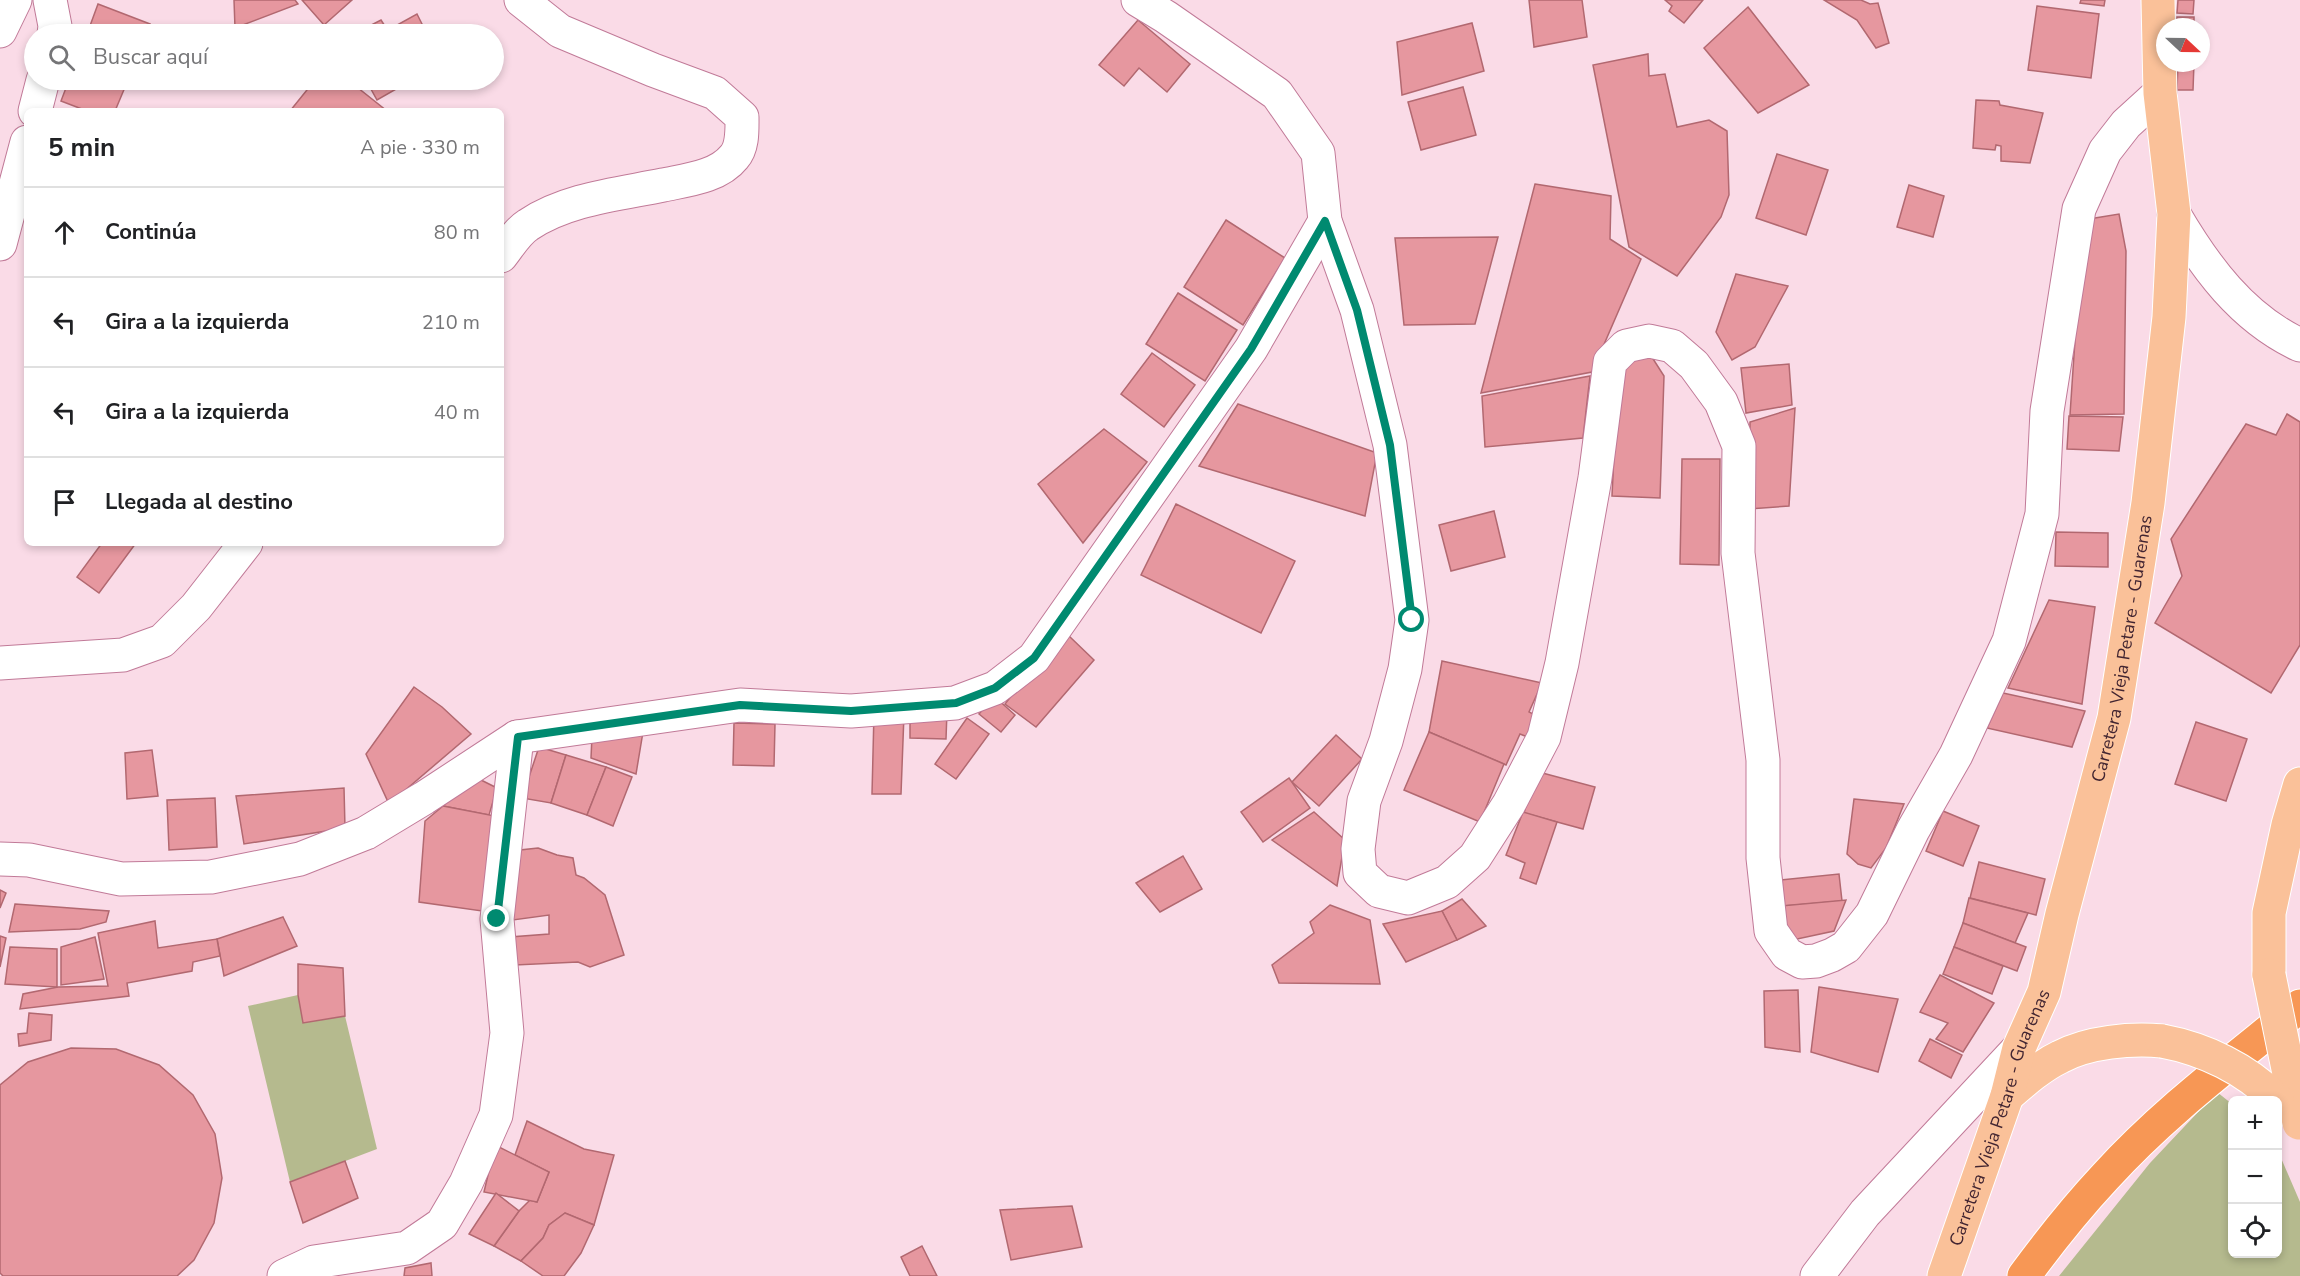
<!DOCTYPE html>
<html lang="es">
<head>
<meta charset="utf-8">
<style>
	:root { --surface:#fff; --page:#f2f2f2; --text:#202124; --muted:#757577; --line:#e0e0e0 }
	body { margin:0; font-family:"Nunito Sans",sans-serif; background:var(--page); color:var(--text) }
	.controls { position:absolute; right:18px; bottom:18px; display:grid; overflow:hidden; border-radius:9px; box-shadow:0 3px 9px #0003 }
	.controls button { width:54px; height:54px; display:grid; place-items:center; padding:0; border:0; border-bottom:2px solid var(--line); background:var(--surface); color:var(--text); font:30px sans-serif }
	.compass { position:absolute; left:2156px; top:18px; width:54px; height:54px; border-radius:50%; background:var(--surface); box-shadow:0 3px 9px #0003; rotate:112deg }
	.stop { position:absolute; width:18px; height:18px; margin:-14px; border:4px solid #008a70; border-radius:50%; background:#fff }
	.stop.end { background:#008a70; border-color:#fff; box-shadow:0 2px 6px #0008 }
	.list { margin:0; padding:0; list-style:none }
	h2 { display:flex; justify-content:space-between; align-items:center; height:78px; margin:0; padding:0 24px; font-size:26px }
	h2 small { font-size:20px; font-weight:400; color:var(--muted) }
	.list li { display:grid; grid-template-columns:39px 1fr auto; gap:18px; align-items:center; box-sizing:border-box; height:90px; padding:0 24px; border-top:2px solid var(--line) }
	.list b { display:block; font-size:22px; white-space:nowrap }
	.list em { font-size:20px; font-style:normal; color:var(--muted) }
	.icon { flex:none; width:33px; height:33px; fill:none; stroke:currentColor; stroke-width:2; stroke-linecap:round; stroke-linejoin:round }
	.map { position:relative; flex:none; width:2300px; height:1276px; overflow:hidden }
	.search { position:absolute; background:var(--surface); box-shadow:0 3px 9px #0003; left:24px; top:24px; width:480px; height:66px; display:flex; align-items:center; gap:15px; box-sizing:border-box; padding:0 21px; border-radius:33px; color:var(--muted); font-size:22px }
	.panel { position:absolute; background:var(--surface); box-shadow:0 3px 9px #0003; left:24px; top:108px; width:480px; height:438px; border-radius:9px }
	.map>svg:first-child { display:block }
	.green { fill:#b5ba8e }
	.building { fill:#e6979f; stroke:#b26870; stroke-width:1.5 }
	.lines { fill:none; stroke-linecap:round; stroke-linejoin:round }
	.minor-casing { stroke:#c17a98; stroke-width:35 }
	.major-casing { stroke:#fff; stroke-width:35 }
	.highway-casing { stroke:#fff; stroke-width:35 }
	.minor { stroke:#fff; stroke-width:33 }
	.major { stroke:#fac199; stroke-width:33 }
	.highway { stroke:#f79755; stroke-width:33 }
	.major-bridge-casing { stroke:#fff; stroke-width:35; stroke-linecap:butt }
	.major-bridge { stroke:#fac199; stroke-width:33 }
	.route { stroke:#008a70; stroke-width:8 }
	.labels { text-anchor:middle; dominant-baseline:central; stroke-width:6; stroke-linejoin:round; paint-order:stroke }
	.street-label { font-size:18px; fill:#422531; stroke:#fff }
</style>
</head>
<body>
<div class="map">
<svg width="2300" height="1276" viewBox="0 0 2300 1276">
	<rect width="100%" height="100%" fill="#fadbe7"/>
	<g class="green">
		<polygon points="298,995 303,1023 345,1016 377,1149 290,1182 248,1006"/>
		<polygon points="2217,1092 2232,1104 2232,1254 2278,1254 2278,1151 2300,1202 2300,1276 2059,1276 2150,1163"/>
	</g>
	<g class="building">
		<polygon points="234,0 295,0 298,4 235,28"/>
		<polygon points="302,0 352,0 324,25"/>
		<polygon points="1529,0 1582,0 1587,37 1534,47"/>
		<polygon points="1665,0 1703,0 1684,23 1669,11 1672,6"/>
		<polygon points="1824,0 1861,0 1870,4 1878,3 1889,43 1876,48 1857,20"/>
		<polygon points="2081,0 2105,0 2104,6 2080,3"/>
		<polygon points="2178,0 2194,0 2193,14 2177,13"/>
		<polygon points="98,4 150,24 145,34 87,34"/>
		<polygon points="2037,6 2099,14 2091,78 2028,70"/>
		<polygon points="1748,7 1809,85 1758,113 1704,48"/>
		<polygon points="417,14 427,34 390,34 388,30"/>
		<rect x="2177" y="17" width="17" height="10"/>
		<polygon points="381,20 390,34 354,34"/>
		<polygon points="1138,20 1190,64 1167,92 1139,68 1124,86 1099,65"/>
		<polygon points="1472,23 1484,71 1402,95 1397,42"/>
		<polygon points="1648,54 1649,76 1665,74 1677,127 1709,120 1727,131 1729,195 1721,217 1677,276 1629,247 1593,65"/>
		<polygon points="2178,63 2194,63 2193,90 2177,90"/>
		<polygon points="69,80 128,80 115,111 87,111 61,101"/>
		<polygon points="315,80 348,80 387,111 290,111"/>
		<polygon points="366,80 412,80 377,100"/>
		<polygon points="1463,87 1476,135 1421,150 1408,102"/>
		<polygon points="1976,100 1999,101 2000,105 2043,113 2030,163 2001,161 2001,146 1996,145 1995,150 1973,148"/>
		<polygon points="1777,154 1828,170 1806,235 1756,218"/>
		<polygon points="1535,184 1611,196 1610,239 1641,259 1592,372 1481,393"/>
		<polygon points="1909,185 1944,196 1933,237 1897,227"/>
		<polygon points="2119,214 2126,251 2124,414 2070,415 2083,220"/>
		<polygon points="1226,220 1285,258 1243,325 1184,287"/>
		<polygon points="1498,237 1475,324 1404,325 1395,238"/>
		<polygon points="1736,274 1788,286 1755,347 1732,360 1716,332"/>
		<polygon points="1178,293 1237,330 1205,381 1146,344"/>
		<polygon points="1648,351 1664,376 1660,498 1612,496 1618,370"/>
		<polygon points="1152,353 1195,385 1164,427 1121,394"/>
		<polygon points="1789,364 1792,405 1746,413 1741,368"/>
		<polygon points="1590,376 1583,438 1485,447 1482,396"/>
		<polygon points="1238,404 1377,453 1365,516 1199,466"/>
		<polygon points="1795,408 1789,506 1749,509 1750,422"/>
		<polygon points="2287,414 2300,422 2300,645 2271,693 2155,623 2182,576 2171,539 2246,424 2276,435"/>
		<polygon points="2069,416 2123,417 2119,451 2067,449"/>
		<polygon points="1104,429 1147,462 1083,543 1038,484"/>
		<polygon points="1682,459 1720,459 1719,565 1680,564"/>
		<polygon points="1176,504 1295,561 1261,633 1141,575"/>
		<polygon points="1494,511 1505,557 1451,571 1439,525"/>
		<polygon points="2056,532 2108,533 2108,567 2055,566"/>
		<polygon points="102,543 136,543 99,593 77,577"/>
		<polygon points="2049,600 2095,607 2082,704 2008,688"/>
		<polygon points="1069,636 1094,660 1036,727 1005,704 1037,663"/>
		<polygon points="1442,661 1542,683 1529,712 1539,717 1530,738 1520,734 1506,765 1429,732"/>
		<polygon points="414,687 442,707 471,734 389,804 366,754"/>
		<polygon points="2003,693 2085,711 2072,747 1987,728"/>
		<polygon points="994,696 1015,715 1001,732 979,714"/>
		<polygon points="910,710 947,711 946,739 910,738"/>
		<polygon points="874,713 904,714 901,794 872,794"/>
		<polygon points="967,718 989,734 956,779 935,764"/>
		<polygon points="2196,722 2247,739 2226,801 2175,784"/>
		<polygon points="734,723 775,724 774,766 733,765"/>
		<polygon points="643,732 636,774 591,758 592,736"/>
		<polygon points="1429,732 1504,764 1480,822 1404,790"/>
		<polygon points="1336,735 1362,759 1319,806 1292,782"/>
		<polygon points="539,747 566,755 551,803 522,798"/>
		<polygon points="152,750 158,796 127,799 125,753"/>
		<polygon points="566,755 606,767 587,815 551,803"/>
		<polygon points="606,767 632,777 613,826 587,815"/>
		<polygon points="1535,771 1595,787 1583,829 1524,813"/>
		<polygon points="471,775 497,788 489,815 443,806"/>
		<polygon points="1289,778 1310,808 1263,842 1241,812"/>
		<polygon points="344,788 345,828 244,844 236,796"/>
		<polygon points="215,798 217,847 169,850 167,800"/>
		<polygon points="1854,799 1904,804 1886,848 1871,868 1858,864 1847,854"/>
		<polygon points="443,806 495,816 482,911 419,902 425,821"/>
		<polygon points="1943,811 1979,826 1963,866 1926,851"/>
		<polygon points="1314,812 1345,840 1337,886 1272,840"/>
		<polygon points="1523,812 1557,822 1536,884 1520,878 1525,863 1506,855"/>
		<polygon points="538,848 557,855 573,858 576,875 584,878 605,895 624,955 590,967 578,962 515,965 510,937 549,934 549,915 513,920 520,850"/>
		<polygon points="1183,856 1202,889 1160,912 1136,883"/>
		<polygon points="1979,862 2045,879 2036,915 1970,898"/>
		<polygon points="1839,874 1842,901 1773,907 1770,881"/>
		<polygon points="0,890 6,893 0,908"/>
		<polygon points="1969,898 2028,913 2015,943 1963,923"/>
		<polygon points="1462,899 1486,926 1457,940 1442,911"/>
		<polygon points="1846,900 1834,931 1788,941 1770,907"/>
		<polygon points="15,904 57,907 109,911 106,922 80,929 9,932"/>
		<polygon points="1330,905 1370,920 1380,984 1279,983 1272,965 1314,933 1310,922"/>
		<polygon points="1442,911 1457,940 1406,962 1383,924"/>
		<polygon points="283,917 297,946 224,976 217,939"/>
		<polygon points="155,921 158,948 217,939 220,956 193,962 192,971 127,983 129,996 20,1009 23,994 58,987 108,986 98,933"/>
		<polygon points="1963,923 2026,947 2017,971 1954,947"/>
		<polygon points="0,936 6,938 0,967"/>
		<polygon points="95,937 104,979 61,985 61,947"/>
		<polygon points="10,947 57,949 57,987 5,984"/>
		<polygon points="1954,947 2003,966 1992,994 1943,974"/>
		<polygon points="298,964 343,968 345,1016 303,1023 298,995"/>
		<polygon points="1940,975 1994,1003 1963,1052 1936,1039 1948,1023 1920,1012"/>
		<polygon points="1819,987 1898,999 1878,1072 1811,1052"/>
		<polygon points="1798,990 1800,1052 1765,1047 1764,991"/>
		<polygon points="29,1013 52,1015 51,1040 19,1046 18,1034 27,1033"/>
		<polygon points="1930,1039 1962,1055 1951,1078 1919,1061"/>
		<polygon points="71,1048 116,1049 159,1065 193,1095 215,1134 222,1178 214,1223 194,1260 177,1276 3,1276 0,1273 0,1085 28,1062"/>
		<polygon points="527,1121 584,1149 614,1155 594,1225 565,1213 549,1225 543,1238 521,1261 494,1246 519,1211 530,1200 537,1202 549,1172 515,1155"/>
		<polygon points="495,1145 549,1172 537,1202 484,1192"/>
		<polygon points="345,1161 358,1198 303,1223 290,1182"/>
		<polygon points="496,1193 519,1211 494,1246 469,1234"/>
		<polygon points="1072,1206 1082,1247 1011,1260 1000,1210"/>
		<polygon points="565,1213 594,1225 581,1253 564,1276 543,1276 521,1261 543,1238 549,1225"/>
		<polygon points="922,1246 937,1276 910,1276 901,1257"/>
		<polygon points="431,1263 432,1276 404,1276 405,1268"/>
	</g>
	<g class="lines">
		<defs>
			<g id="minor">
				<polyline points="50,0 55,26 54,34"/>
				<polyline points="1138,0 1166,17 1277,94 1318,153 1325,221 1357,310 1390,445 1412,620 1405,669 1386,741 1364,801 1358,849 1360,873 1379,891 1408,898 1447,882 1475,857 1509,804 1544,737 1562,663 1595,478 1610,362 1626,346 1649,341 1672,346 1694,365 1721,402 1739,446 1738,553 1763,760 1763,858 1771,931 1787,954 1802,962 1816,961 1832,955 1846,947 1872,914 1913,830 1956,755 2009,641 2042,514 2047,411 2079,209 2105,151 2126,124 2160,93"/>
				<polyline points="0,31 15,0"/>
				<polyline points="35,111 43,80"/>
				<path d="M2174,214C2205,267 2242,318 2300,345"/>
				<polyline points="0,244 27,142"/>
				<path d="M501,256C509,246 517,232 528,225C566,199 619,194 663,185C687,180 718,177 734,157C743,147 742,130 742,117L715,93L653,70L560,31L521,0"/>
				<polyline points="0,663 123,655 162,641 196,607 246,543"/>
				<polyline points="0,859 29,860 121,879 211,877 300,859 366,833 424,798 517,737 740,705 851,711 955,703 995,688 1034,658 1251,349 1325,221"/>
				<polyline points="284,1276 314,1262 407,1248 442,1224 466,1183 496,1115 507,1033 497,919 517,737"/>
				<polyline points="1817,1276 1865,1213 2019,1048"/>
			</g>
			<g id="major">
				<polyline points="2269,975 2269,913 2288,825 2300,784"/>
				<path d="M2007,1096C2023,1082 2041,1066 2060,1057C2088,1042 2131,1038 2162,1041"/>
				<path id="s1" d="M1944,1276L2007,1096L2019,1048L2044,992L2062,914L2114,718L2148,503L2169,317L2174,214L2160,93L2158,0"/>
			</g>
			<path id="highway" d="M2024,1276C2049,1242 2076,1208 2105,1177C2163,1113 2233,1061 2300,1006"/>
		</defs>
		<use href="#minor" class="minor-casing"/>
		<use href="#major" class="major-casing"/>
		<use href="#highway" class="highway-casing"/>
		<use href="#minor" class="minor"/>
		<use href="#major" class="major"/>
		<use href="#highway" class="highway"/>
		<defs>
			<g id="major-bridge">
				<polyline points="2269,975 2299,1123"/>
				<path d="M2162,1041C2205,1049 2246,1069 2277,1100"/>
			</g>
		</defs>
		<use href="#major-bridge" class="major-bridge-casing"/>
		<use href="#major-bridge" class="major-bridge"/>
	</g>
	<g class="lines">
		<polyline class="route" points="497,919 518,737 740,705 851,711 956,703 995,688 1034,658 1251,349 1325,221 1357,310 1390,445 1412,620"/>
	</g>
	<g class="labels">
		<g class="street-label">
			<text stroke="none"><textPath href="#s1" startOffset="654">Carretera Vieja Petare - Guarenas</textPath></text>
			<text stroke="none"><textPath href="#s1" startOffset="168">Carretera Vieja Petare - Guarenas</textPath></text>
		</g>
	</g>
</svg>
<div class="controls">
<button>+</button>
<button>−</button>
<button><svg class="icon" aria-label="locate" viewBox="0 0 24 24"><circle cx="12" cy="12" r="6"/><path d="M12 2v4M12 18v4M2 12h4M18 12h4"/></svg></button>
</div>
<svg class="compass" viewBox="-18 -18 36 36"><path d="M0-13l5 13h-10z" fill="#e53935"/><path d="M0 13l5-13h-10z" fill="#757577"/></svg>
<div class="stop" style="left:1412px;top:620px"></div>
<div class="stop end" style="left:497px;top:919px"></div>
<div class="search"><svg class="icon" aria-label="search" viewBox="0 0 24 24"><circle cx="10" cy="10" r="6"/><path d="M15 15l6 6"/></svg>Buscar aquí</div>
<section class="panel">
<h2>5 min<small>A pie · 330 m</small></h2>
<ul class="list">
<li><svg class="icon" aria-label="ahead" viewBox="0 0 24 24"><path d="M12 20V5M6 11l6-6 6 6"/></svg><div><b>Continúa</b></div><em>80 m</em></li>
<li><svg class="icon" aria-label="left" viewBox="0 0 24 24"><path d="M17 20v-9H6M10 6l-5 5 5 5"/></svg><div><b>Gira a la izquierda</b></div><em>210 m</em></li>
<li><svg class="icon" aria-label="left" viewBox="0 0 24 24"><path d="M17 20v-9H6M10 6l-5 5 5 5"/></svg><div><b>Gira a la izquierda</b></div><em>40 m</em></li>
<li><svg class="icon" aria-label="arrive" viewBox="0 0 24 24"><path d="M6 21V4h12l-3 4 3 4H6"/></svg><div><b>Llegada al destino</b></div></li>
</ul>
</section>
</div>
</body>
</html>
